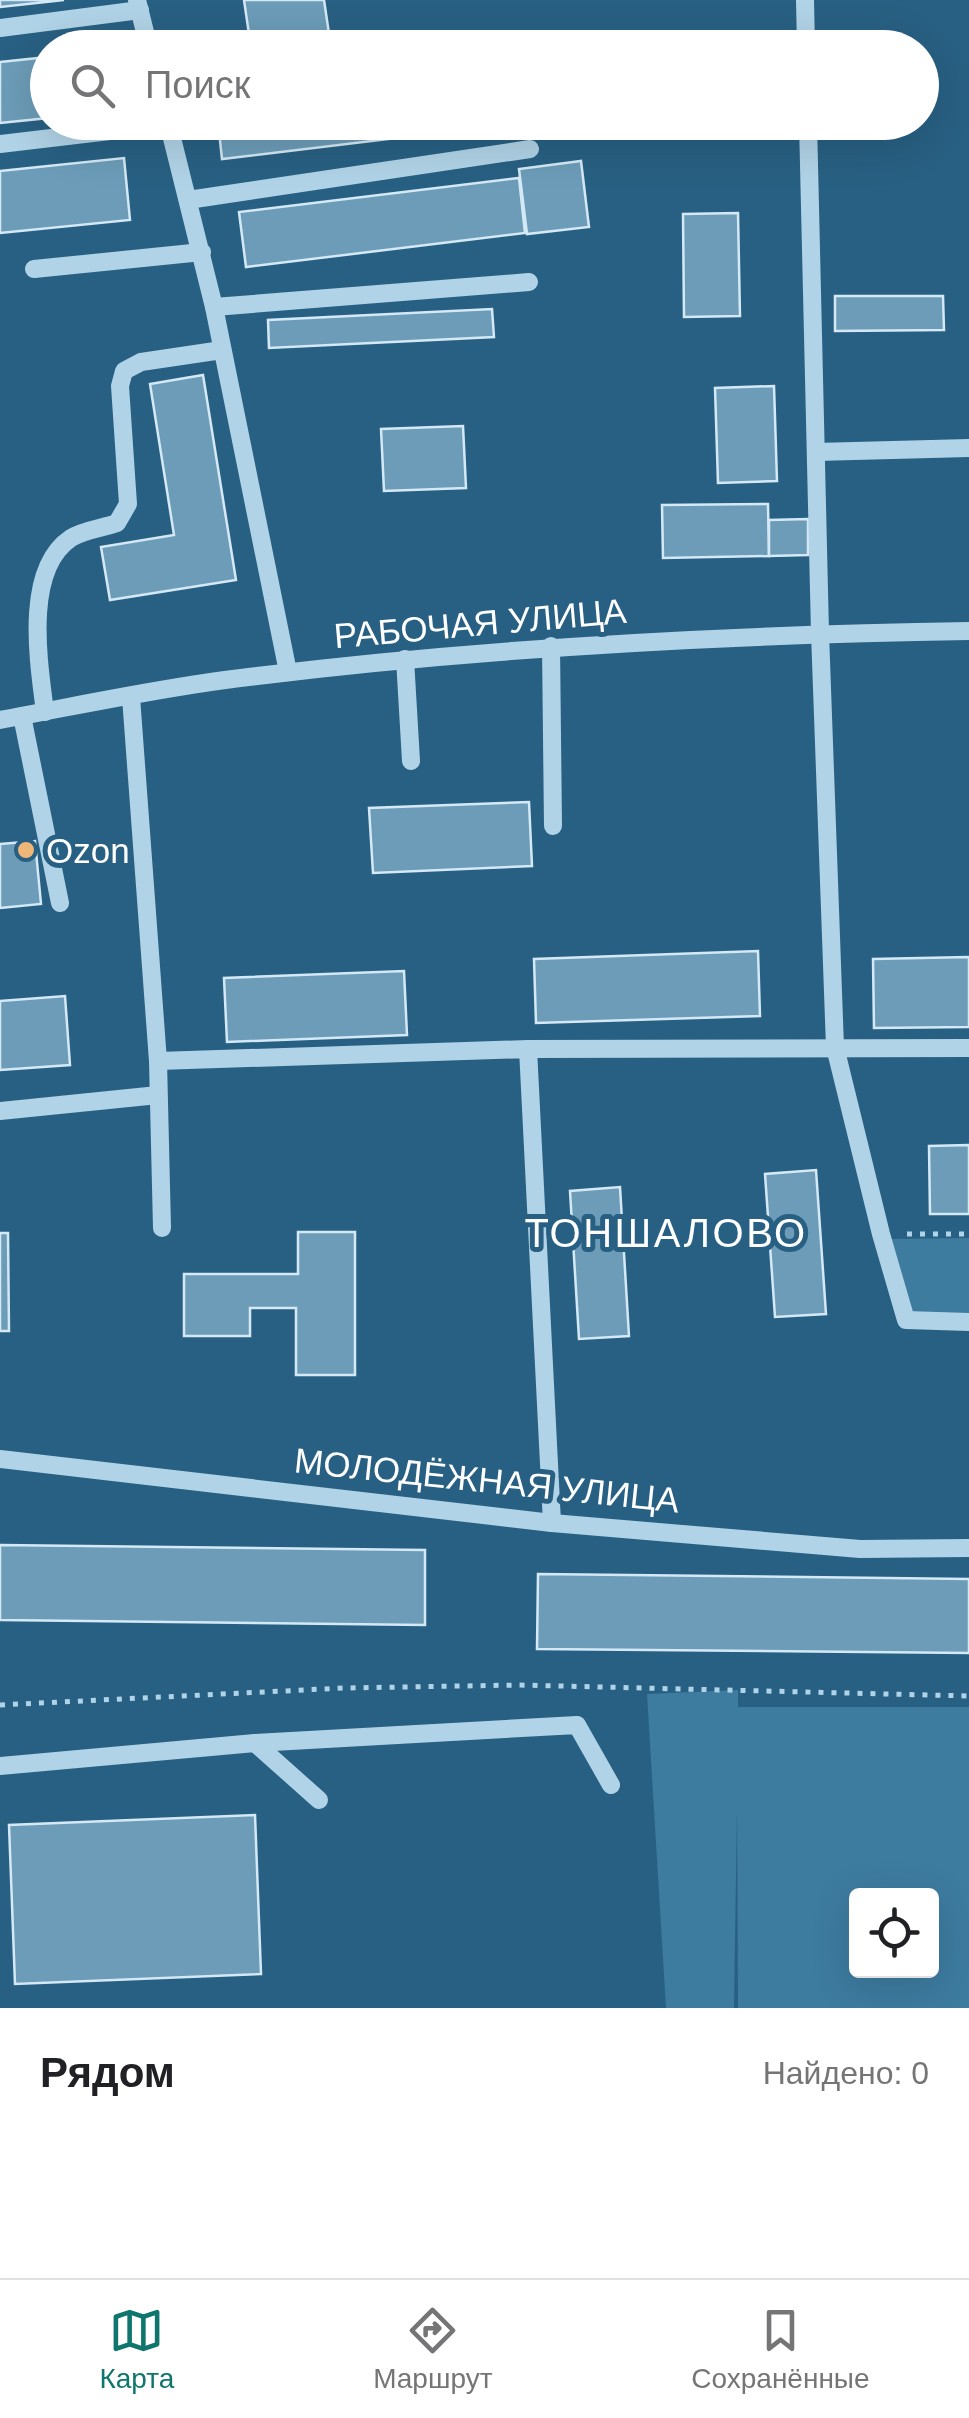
<!DOCTYPE html>
<html lang="ru">
<head>
<meta charset="utf-8">
<style>
	:root { --surface:#fff; --page:#f2f2f2; --text:#202124; --muted:#757577; --line:#e0e0e0; --accent:#0f766e }
	body { margin:0; font-family:Arial,sans-serif; background:var(--page); color:var(--text) }
	.controls { position:absolute; right:30px; bottom:30px; display:grid; overflow:hidden; border-radius:10px; box-shadow:0 10px 40px #0002 }
	.controls button { width:90px; height:90px; display:grid; place-items:center; padding:0; border:0; border-bottom:2px solid var(--line); background:var(--surface); color:var(--text); font:50px sans-serif }
	.list { margin:0; padding:0; list-style:none }
	h2 { display:flex; justify-content:space-between; align-items:center; height:130px; margin:0; padding:0 40px; font-size:42px }
	h2 small { font-size:32px; font-weight:400; color:var(--muted) }
	.icon { flex:none; width:55px; height:55px; fill:none; stroke:currentColor; stroke-width:2; stroke-linecap:round; stroke-linejoin:round }
	.map { position:relative; flex:none; width:969px; height:2008px; overflow:hidden }
	.search { position:absolute; background:var(--surface); box-shadow:0 10px 40px #0002; left:30px; right:30px; top:30px; height:110px; display:flex; align-items:center; gap:25px; box-sizing:border-box; padding:0 35px; border-radius:55px; color:var(--muted); font-size:38px }
	.sheet { height:270px; background:var(--surface) }
	nav { display:flex; justify-content:space-around; align-items:center; box-sizing:border-box; height:140px; border-top:2px solid var(--line); background:var(--surface); font-size:28px; color:var(--muted) }
	nav a { display:grid; justify-items:center; gap:5px }
	nav .on { color:var(--accent) }
	.map>svg:first-child { display:block }
	.green { fill:#3d7b9f; fill-rule:evenodd }
	.building { fill:#6c9cb8; stroke:#d4e9f5; stroke-width:2.5 }
	.lines { fill:none; stroke-linecap:round; stroke-linejoin:round }
	.path { stroke:#b1d3e7; stroke-width:5; stroke-dasharray:5 8; stroke-linecap:butt }
	.minor { stroke:#b1d3e7; stroke-width:18 }
	.poi-dot { fill:#eeb677; stroke:#286083; stroke-width:4 }
	.labels { text-anchor:middle; dominant-baseline:central; stroke-width:10; stroke-linejoin:round; paint-order:stroke }
	.street-label { font-size:35px; fill:#fff; stroke:#286083 }
	.poi-label { font-size:35px; fill:#fff; stroke:#286083; text-anchor:start }
	.quarter-label { font-size:40px; letter-spacing:2.5px; fill:#fff; stroke:#286083 }
</style>
</head>
<body>
<div class="map">
<svg width="969" height="2008" viewBox="0 0 969 2008">
	<rect width="100%" height="100%" fill="#286083"/>
	<g class="green">
		<polygon points="969,1238 969,1317 909,1315 889,1239"/>
		<path d="M738,1690V1707H969V2008H738L737,1809L734,2008H666L647,1694ZM856,1896H932V1970H856Z"/>
	</g>
	<g class="building">
		<polygon points="0,0 64,0 0,7"/>
		<polygon points="244,0 324,0 331,47 251,48"/>
		<polygon points="48,57 48,118 0,123 0,62"/>
		<polygon points="218,122 529,122 222,159"/>
		<polygon points="124,158 130,220 0,233 0,171"/>
		<polygon points="581,161 589,227 527,234 519,169"/>
		<polygon points="519,178 525,233 246,267 239,212"/>
		<polygon points="738,213 740,316 684,317 683,214"/>
		<polygon points="835,296 943,296 944,330 835,331"/>
		<polygon points="492,309 494,337 269,348 268,320"/>
		<polygon points="203,375 236,580 110,600 101,547 174,535 150,384"/>
		<polygon points="774,386 777,481 718,483 715,388"/>
		<polygon points="463,426 466,488 384,491 381,429"/>
		<polygon points="768,504 769,556 663,558 662,505"/>
		<polygon points="808,519 808,555 769,556 769,520"/>
		<polygon points="529,802 532,866 373,873 369,808"/>
		<polygon points="35,841 41,904 0,908 0,844"/>
		<polygon points="758,951 760,1016 536,1023 534,959"/>
		<polygon points="969,957 969,1027 874,1028 873,959"/>
		<polygon points="404,971 407,1035 227,1042 224,978"/>
		<polygon points="65,996 70,1065 0,1070 0,1001"/>
		<polygon points="969,1145 969,1214 930,1214 929,1146"/>
		<polygon points="816,1170 826,1314 775,1317 765,1174"/>
		<polygon points="620,1187 629,1336 579,1339 570,1191"/>
		<polygon points="298,1232 355,1232 355,1375 296,1375 296,1308 250,1308 250,1336 184,1336 184,1274 298,1274"/>
		<polygon points="0,1233 8,1233 9,1331 0,1331"/>
		<polygon points="0,1545 425,1550 425,1625 0,1620"/>
		<polygon points="538,1574 969,1579 969,1653 537,1649"/>
		<polygon points="255,1815 261,1974 15,1984 9,1825"/>
	</g>
	<g class="lines">
		<g class="path">
			<polyline points="907,1234 969,1234"/>
			<polyline points="0,1705 344,1688 519,1685 969,1696"/>
		</g>
		<g class="minor">
			<polyline points="137,0 149,48"/>
			<polyline points="805,0 806,48"/>
			<polyline points="0,28 140,10"/>
			<polyline points="168,122 214,307 288,672"/>
			<polyline points="808,122 820,633 835,1047 881,1234 906,1320 969,1322"/>
			<polyline points="0,144 169,124"/>
			<polyline points="188,200 530,149"/>
			<polyline points="34,269 202,252"/>
			<polyline points="214,307 529,282"/>
			<polyline points="816,452 969,448"/>
			<polyline points="551,646 553,826"/>
			<polyline points="405,659 411,761"/>
			<polyline points="131,697 158,1061 528,1049 552,1523"/>
			<path d="M45,712C39,664 23,570 71,538C83,530 103,528 117,523L128,504L120,386L124,371L141,362L222,350"/>
			<polyline points="22,716 60,903"/>
			<path d="M0,720C75,706 150,690 225,680C472,648 720,635 969,631"/>
			<polyline points="528,1049 969,1048"/>
			<polyline points="158,1061 162,1228"/>
			<polyline points="0,1111 158,1095"/>
			<polyline points="0,1459 552,1523 860,1549 969,1548"/>
			<polyline points="255,1743 319,1800"/>
			<polyline points="0,1766 255,1743 577,1725 611,1785"/>
		</g>
	</g>
	<circle class="poi-dot" cx="26" cy="850" r="10"/>
	<g class="labels">
		<g class="street-label">
			<text transform="translate(480 623) rotate(-5)">РАБОЧАЯ УЛИЦА</text>
			<text transform="translate(487 1480) rotate(6)">МОЛОДЁЖНАЯ УЛИЦА</text>
		</g>
		<g class="poi-label">
			<text x="46" y="850">Ozon</text>
		</g>
		<g class="quarter-label">
			<text x="666" y="1233">ТОНШАЛОВО</text>
		</g>
	</g>
</svg>
<div class="controls">
<button><svg class="icon" aria-label="locate" viewBox="0 0 24 24"><circle cx="12" cy="12" r="6"/><path d="M12 2v4M12 18v4M2 12h4M18 12h4"/></svg></button>
</div>
<div class="search"><svg class="icon" aria-label="search" viewBox="0 0 24 24"><circle cx="10" cy="10" r="6"/><path d="M15 15l6 6"/></svg>Поиск</div>
</div>
<section class="sheet">
<h2>Рядом<small>Найдено: 0</small></h2>
<ul class="list">
</ul>
</section>
<nav>
<a class="on"><svg class="icon" aria-label="map" viewBox="0 0 24 24"><path d="M3 6l6-2 6 2 6-2v14l-6 2-6-2-6 2zM9 4v14M15 6v14"/></svg>Карта</a>
<a><svg class="icon" aria-label="directions" viewBox="0 0 24 24"><path d="M12 3l9 9-9 9-9-9zM9 14v-3h6M13 9l2 2-2 2"/></svg>Маршрут</a>
<a><svg class="icon" aria-label="saved" viewBox="0 0 24 24"><path d="M7 4h10v16l-5-4-5 4z"/></svg>Сохранённые</a>
</nav>
</body>
</html>
